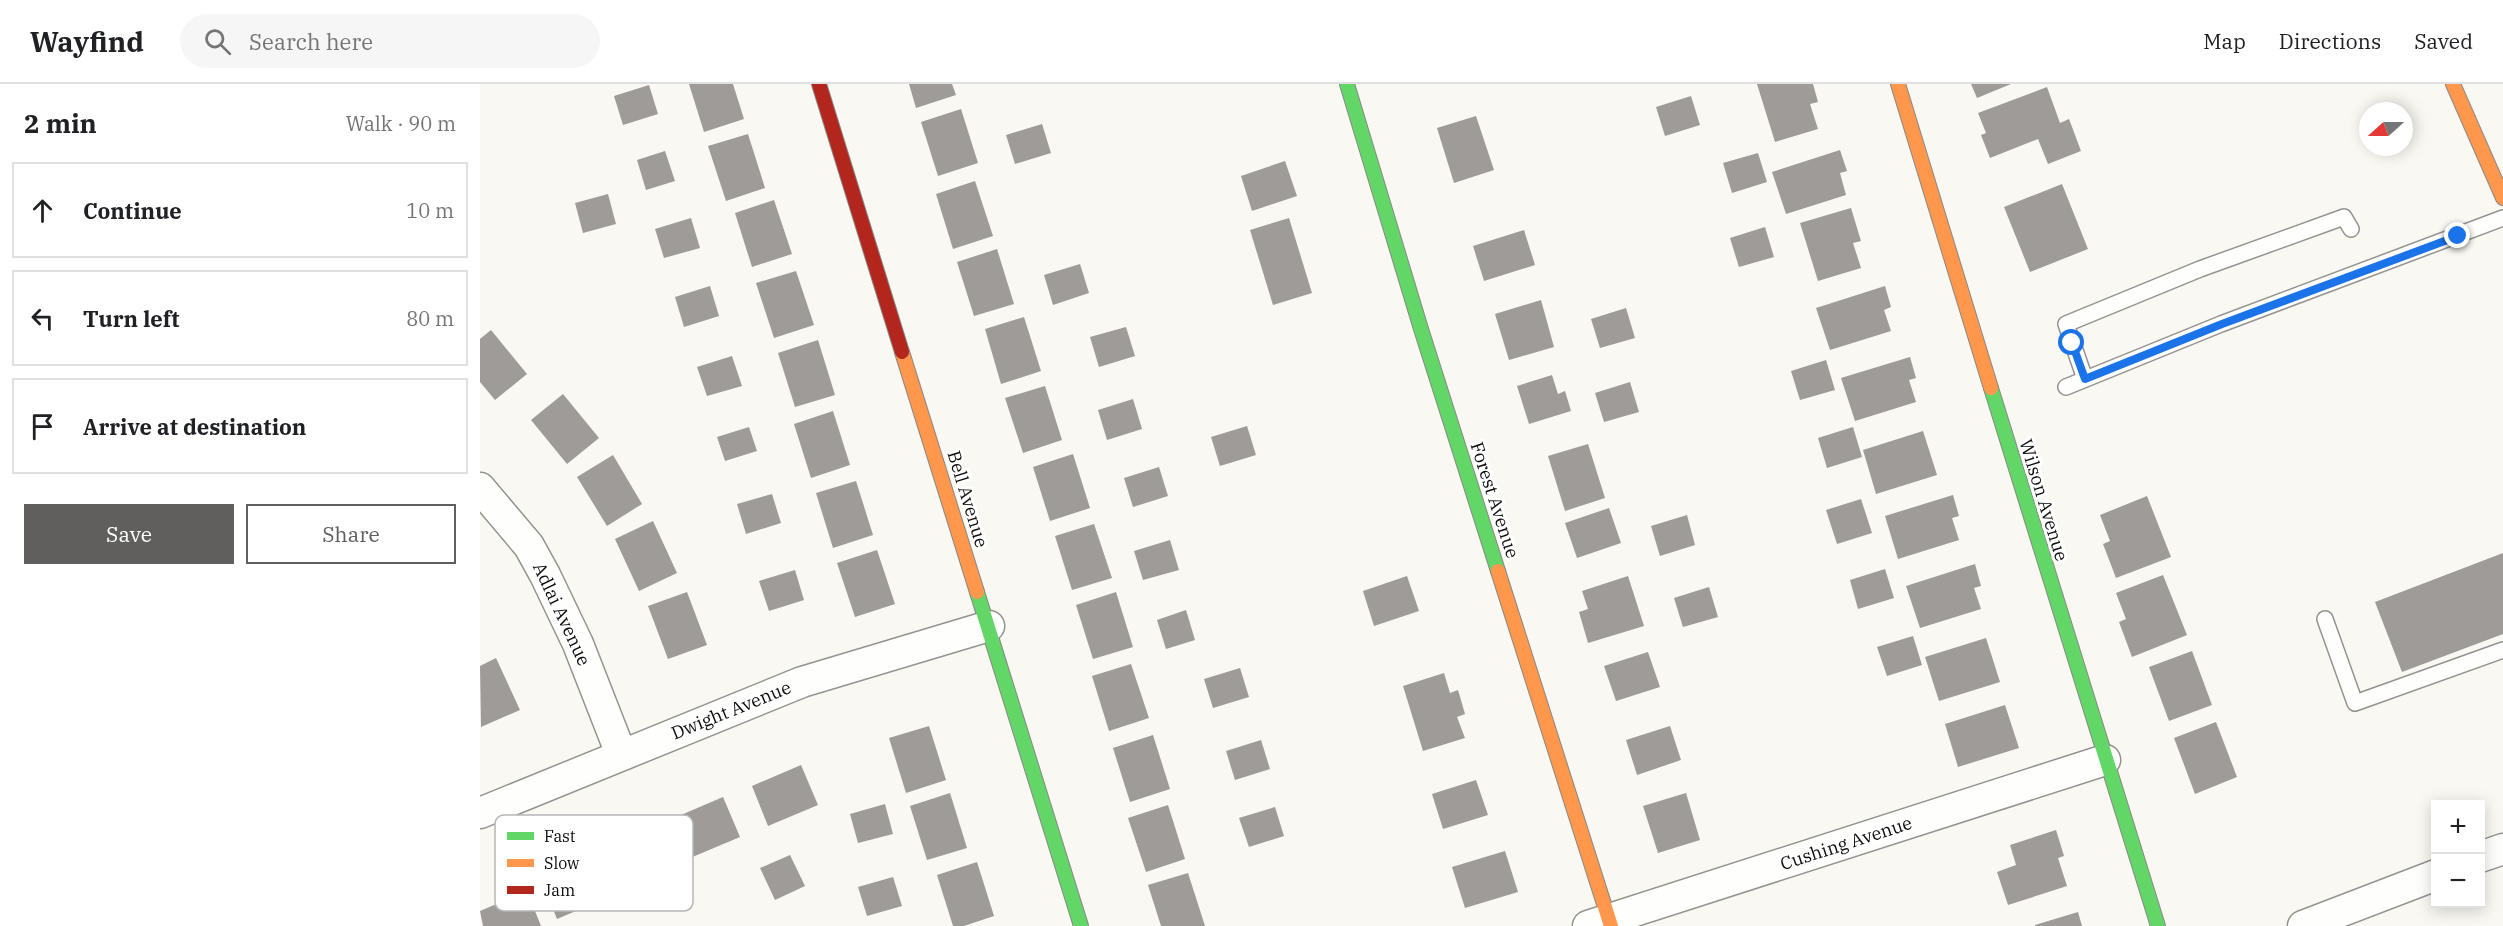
<!DOCTYPE html>
<html lang="en">
<head>
<meta charset="utf-8">
<style>
	:root { --surface:#fff; --page:#f6f6f6; --text:#202124; --muted:#757577; --line:#e0e0e0; --accent:#605f5d }
	body { margin:0; font-family:"IBM Plex Serif",serif; background:var(--page); color:var(--text) }
	.controls { position:absolute; right:18px; bottom:18px; display:grid; overflow:hidden; border-radius:0px; box-shadow:0 3px 15px #0003 }
	.controls button { width:54px; height:54px; display:grid; place-items:center; padding:0; border:0; border-bottom:2px solid var(--line); background:var(--surface); color:var(--text); font:30px sans-serif }
	.compass { position:absolute; left:1879px; top:18px; width:54px; height:54px; border-radius:50%; background:var(--surface); box-shadow:0 3px 15px #0003; rotate:249deg }
	.stop { position:absolute; width:18px; height:18px; margin:-14px; border:4px solid #1a73e8; border-radius:50%; background:#fff }
	.stop.end { background:#1a73e8; border-color:#fff; box-shadow:0 2px 6px #0008 }
	.list { margin:0; padding:0; list-style:none }
	h2 { display:flex; justify-content:space-between; align-items:center; height:78px; margin:0; padding:0 24px; font-size:26px }
	h2 small { font-size:20px; font-weight:400; color:var(--muted) }
	.list li { display:grid; grid-template-columns:39px 1fr auto; gap:18px; align-items:center; box-sizing:border-box; height:96px; margin:0 12px 12px; padding:0 12px; border:2px solid var(--line); border-radius:0px }
	.list b { display:block; font-size:22px; white-space:nowrap }
	.list em { font-size:20px; font-style:normal; color:var(--muted) }
	.actions { display:flex; gap:12px; padding:18px 24px }
	.actions a { flex:1; padding:14px 0; border:2px solid var(--accent); border-radius:0px; text-align:center; font-size:21px; color:var(--accent) }
	.actions .main { background:var(--accent); color:#fff }
	.icon { flex:none; width:33px; height:33px; fill:none; stroke:currentColor; stroke-width:2; stroke-linecap:round; stroke-linejoin:round }
	.map { position:relative; flex:none; width:2023px; height:842px; overflow:hidden }
	header { display:flex; align-items:center; gap:36px; box-sizing:border-box; height:84px; padding:0 30px; background:var(--surface); border-bottom:2px solid var(--line) }
	header strong { font-size:28px }
	nav { display:flex; gap:33px; margin-inline-start:auto; font-size:21px }
	.search { width:420px; height:54px; background:var(--page); display:flex; align-items:center; gap:15px; box-sizing:border-box; padding:0 21px; border-radius:33px; color:var(--muted); font-size:22px }
	main { display:flex }
	aside { flex:1; background:var(--surface) }
	.map>svg:first-child { display:block }
	.building { fill:#9e9b98 }
	.lines { fill:none; stroke-linecap:round; stroke-linejoin:round }
	.lane-casing { stroke:#949390; stroke-width:18 }
	.street-casing { stroke:#949390; stroke-width:33 }
	.fast-casing { stroke:#8a8987; stroke-width:16 }
	.slow-casing { stroke:#8a8987; stroke-width:16 }
	.jam-casing { stroke:#8a8987; stroke-width:16 }
	.lane { stroke:#fefefd; stroke-width:15 }
	.street { stroke:#fefefd; stroke-width:30 }
	.fast { stroke:#63d668; stroke-width:14 }
	.slow { stroke:#ff974d; stroke-width:14 }
	.jam { stroke:#b3261e; stroke-width:14 }
	.route { stroke:#1a73e8; stroke-width:8 }
	.labels { text-anchor:middle; dominant-baseline:central; stroke-width:6; stroke-linejoin:round; paint-order:stroke }
	.street-label { font-size:18px; fill:#0d0d0d; stroke:#fff }
	.key { fill:#fff; stroke:#b6b6b6; stroke-width:1.5 }
	.key-label { font-size:16px; fill:#0d0d0d }
</style>
</head>
<body>
<header>
<strong>Wayfind</strong>
<div class="search"><svg class="icon" aria-label="search" viewBox="0 0 24 24"><circle cx="10" cy="10" r="6"/><path d="M15 15l6 6"/></svg>Search here</div>
<nav><a>Map</a><a>Directions</a><a>Saved</a></nav>
</header>
<main>
<aside>
<h2>2 min<small>Walk · 90 m</small></h2>
<ul class="list">
<li><svg class="icon" aria-label="ahead" viewBox="0 0 24 24"><path d="M12 20V5M6 11l6-6 6 6"/></svg><div><b>Continue</b></div><em>10 m</em></li>
<li><svg class="icon" aria-label="left" viewBox="0 0 24 24"><path d="M17 20v-9H6M10 6l-5 5 5 5"/></svg><div><b>Turn left</b></div><em>80 m</em></li>
<li><svg class="icon" aria-label="arrive" viewBox="0 0 24 24"><path d="M6 21V4h12l-3 4 3 4H6"/></svg><div><b>Arrive at destination</b></div></li>
</ul>
<div class="actions"><a class="main">Save</a><a>Share</a></div>
</aside>
<div class="map">
<svg width="2023" height="842" viewBox="0 0 2023 842">
	<rect width="100%" height="100%" fill="#faf8f2"/>
	<g class="building">
		<polygon points="209,0 253,0 264,35 224,48"/>
		<polygon points="429,0 472,0 476,11 436,24"/>
		<polygon points="1277,0 1333,0 1338,18 1330,20 1338,45 1295,58"/>
		<polygon points="1491,0 1531,0 1497,14"/>
		<polygon points="169,1 178,30 143,41 134,12"/>
		<polygon points="1567,3 1580,39 1589,35 1601,67 1568,80 1558,55 1510,74 1501,51 1506,49 1498,29"/>
		<polygon points="1211,12 1220,41 1185,52 1176,23"/>
		<polygon points="481,25 498,79 458,92 441,38"/>
		<polygon points="996,32 1014,86 974,99 957,44"/>
		<polygon points="562,40 571,69 535,80 526,51"/>
		<polygon points="268,50 285,104 246,117 228,62"/>
		<polygon points="1360,66 1367,87 1360,89 1366,111 1306,130 1292,88"/>
		<polygon points="185,67 195,97 166,106 157,76"/>
		<polygon points="1278,69 1287,98 1252,109 1243,79"/>
		<polygon points="805,77 817,112 772,127 761,92"/>
		<polygon points="495,97 513,152 473,165 456,110"/>
		<polygon points="1582,100 1608,165 1550,188 1524,123"/>
		<polygon points="128,110 136,140 103,149 95,119"/>
		<polygon points="294,116 312,170 272,183 255,129"/>
		<polygon points="1371,124 1381,157 1373,159 1381,184 1338,197 1320,139"/>
		<polygon points="211,134 220,164 184,174 175,145"/>
		<polygon points="809,134 832,209 793,221 770,146"/>
		<polygon points="1285,143 1294,173 1259,183 1250,154"/>
		<polygon points="1044,146 1055,181 1004,197 993,162"/>
		<polygon points="517,165 534,220 494,232 477,178"/>
		<polygon points="600,180 609,209 573,221 564,191"/>
		<polygon points="316,187 334,241 294,254 276,199"/>
		<polygon points="230,202 239,232 204,243 195,213"/>
		<polygon points="1405,202 1411,223 1404,226 1411,247 1350,266 1336,224"/>
		<polygon points="1061,216 1074,263 1029,276 1015,230"/>
		<polygon points="1146,224 1155,254 1120,264 1111,235"/>
		<polygon points="544,233 561,287 521,300 505,245"/>
		<polygon points="646,243 655,272 619,283 610,253"/>
		<polygon points="11,246 47,290 15,316 0,298 0,255"/>
		<polygon points="338,256 355,311 315,323 298,269"/>
		<polygon points="252,272 262,302 227,312 217,283"/>
		<polygon points="1430,273 1436,294 1429,296 1436,318 1375,337 1361,294"/>
		<polygon points="1346,276 1355,306 1320,316 1311,287"/>
		<polygon points="1072,291 1078,310 1085,307 1091,327 1049,340 1037,302"/>
		<polygon points="1150,298 1159,328 1124,338 1115,309"/>
		<polygon points="565,302 582,356 543,369 525,314"/>
		<polygon points="83,310 119,354 87,380 51,336"/>
		<polygon points="653,315 662,345 627,356 618,326"/>
		<polygon points="353,327 370,381 331,394 314,340"/>
		<polygon points="767,342 776,371 740,382 731,353"/>
		<polygon points="269,343 277,367 245,377 237,353"/>
		<polygon points="1373,343 1382,373 1347,384 1338,354"/>
		<polygon points="1443,347 1457,391 1396,410 1383,366"/>
		<polygon points="1108,360 1125,414 1085,427 1068,372"/>
		<polygon points="593,370 610,424 570,437 553,383"/>
		<polygon points="133,371 162,420 127,442 97,393"/>
		<polygon points="679,383 688,412 653,423 644,394"/>
		<polygon points="376,397 393,451 353,464 336,409"/>
		<polygon points="292,410 301,439 266,450 257,420"/>
		<polygon points="1473,411 1479,432 1472,434 1479,456 1418,475 1405,432"/>
		<polygon points="1667,412 1691,473 1636,494 1623,460 1630,457 1620,431"/>
		<polygon points="1381,415 1392,449 1357,460 1346,426"/>
		<polygon points="1129,424 1141,459 1097,474 1085,439"/>
		<polygon points="1207,431 1215,461 1180,472 1171,442"/>
		<polygon points="173,437 197,489 159,507 135,455"/>
		<polygon points="614,440 632,494 592,506 575,452"/>
		<polygon points="690,456 699,486 663,496 654,467"/>
		<polygon points="397,466 415,520 375,533 357,479"/>
		<polygon points="2023,469 2023,550 1922,588 1895,518"/>
		<polygon points="1495,480 1501,502 1494,504 1501,525 1440,544 1426,502"/>
		<polygon points="1405,485 1414,514 1378,525 1370,496"/>
		<polygon points="315,486 324,516 289,527 279,497"/>
		<polygon points="1683,491 1707,551 1652,573 1639,538 1646,535 1636,509"/>
		<polygon points="927,492 939,527 894,542 883,507"/>
		<polygon points="1148,492 1164,542 1108,559 1099,528 1108,525 1102,507"/>
		<polygon points="1229,503 1238,533 1203,543 1194,514"/>
		<polygon points="207,508 227,561 188,575 168,522"/>
		<polygon points="636,508 653,563 613,575 596,521"/>
		<polygon points="706,526 715,556 686,565 677,536"/>
		<polygon points="1433,552 1442,581 1407,592 1397,563"/>
		<polygon points="1506,554 1520,598 1459,617 1445,573"/>
		<polygon points="1712,567 1732,621 1689,637 1669,583"/>
		<polygon points="1168,568 1180,603 1136,617 1124,582"/>
		<polygon points="16,574 40,626 1,643 0,582"/>
		<polygon points="651,580 669,634 629,647 612,592"/>
		<polygon points="760,584 769,613 733,624 724,595"/>
		<polygon points="964,589 970,609 978,606 985,630 977,633 985,654 943,667 923,602"/>
		<polygon points="1525,621 1539,664 1478,683 1465,640"/>
		<polygon points="1736,638 1757,693 1715,710 1694,654"/>
		<polygon points="449,642 466,696 426,709 409,654"/>
		<polygon points="1190,642 1201,676 1157,691 1146,656"/>
		<polygon points="673,651 690,705 650,718 633,664"/>
		<polygon points="781,656 790,685 755,696 746,667"/>
		<polygon points="321,681 338,721 288,742 272,702"/>
		<polygon points="996,696 1008,731 963,745 952,710"/>
		<polygon points="470,709 487,764 447,776 430,722"/>
		<polygon points="1206,709 1220,756 1178,769 1163,722"/>
		<polygon points="243,713 260,753 210,774 194,734"/>
		<polygon points="405,720 413,750 378,759 370,730"/>
		<polygon points="688,721 705,775 666,788 648,734"/>
		<polygon points="795,723 804,752 769,763 759,734"/>
		<polygon points="1576,746 1584,772 1578,774 1587,802 1528,821 1517,788 1536,781 1530,761"/>
		<polygon points="1025,767 1038,808 985,824 972,783"/>
		<polygon points="310,771 325,802 295,816 280,784"/>
		<polygon points="110,775 127,814 77,835 61,795"/>
		<polygon points="497,778 514,832 484,842 473,842 457,791"/>
		<polygon points="708,789 725,842 681,842 668,801"/>
		<polygon points="413,793 422,822 387,832 378,803"/>
		<polygon points="47,807 61,842 3,842 0,827"/>
		<polygon points="1598,828 1602,842 1555,842 1555,841"/>
	</g>
	<g class="lines">
		<defs>
			<g id="lane">
				<polyline points="1605,295 1586,240 1720,185 1864,133 1871,145"/>
				<polyline points="1586,303 1741,240 2023,134"/>
				<polyline points="1845,535 1875,619 2023,566"/>
			</g>
			<g id="street">
				<polyline points="0,404 49,462 65,491 98,560 141,670"/>
				<polyline points="0,729 322,598 509,542"/>
				<polyline points="2000,773 2023,765"/>
				<polyline points="1108,842 1625,676"/>
				<polyline points="1823,842 1956,791"/>
			</g>
			<g id="fast">
				<polyline points="867,0 941,245 1018,487"/>
				<polyline points="1511,304 1678,842"/>
				<polyline points="497,508 601,842"/>
			</g>
			<g id="slow">
				<polyline points="1418,0 1511,304"/>
				<polyline points="1973,0 2023,114"/>
				<polyline points="422,268 497,508"/>
				<polyline points="1018,487 1131,842"/>
			</g>
			<polyline id="jam" points="339,0 422,268"/>
		</defs>
		<use href="#lane" class="lane-casing"/>
		<use href="#street" class="street-casing"/>
		<use href="#fast" class="fast-casing"/>
		<use href="#slow" class="slow-casing"/>
		<use href="#jam" class="jam-casing"/>
		<use href="#lane" class="lane"/>
		<use href="#street" class="street"/>
		<use href="#fast" class="fast"/>
		<use href="#slow" class="slow"/>
		<use href="#jam" class="jam"/>
	</g>
	<g class="lines">
		<polyline class="route" points="1592,259 1605,295 1742,240 1978,152"/>
	</g>
	<g class="labels">
		<g class="street-label">
			<text transform="translate(488 415) rotate(73)">Bell Avenue</text>
			<text transform="translate(1015 416) rotate(72)">Forest Avenue</text>
			<text transform="translate(1564 416) rotate(73)">Wilson Avenue</text>
			<text transform="translate(82 530) rotate(65)">Adlai Avenue</text>
			<text transform="translate(251 626) rotate(-22)">Dwight Avenue</text>
			<text transform="translate(1366 759) rotate(-18)">Cushing Avenue</text>
		</g>
	</g>
	<rect x="15" y="731" width="198" height="96" rx="9" class="key"/>
	<rect x="27" y="748" width="27" height="8" fill="#63d668"/>
	<rect x="27" y="775" width="27" height="8" fill="#ff974d"/>
	<rect x="27" y="802" width="27" height="8" fill="#b3261e"/>
	<g class="key-label">
		<text x="64" y="758">Fast</text>
		<text x="64" y="785">Slow</text>
		<text x="64" y="812">Jam</text>
	</g>
</svg>
<div class="controls">
<button>+</button>
<button>−</button>
</div>
<svg class="compass" viewBox="-18 -18 36 36"><path d="M0-13l5 13h-10z" fill="#e53935"/><path d="M0 13l5-13h-10z" fill="#757577"/></svg>
<div class="stop" style="left:1592px;top:259px"></div>
<div class="stop end" style="left:1978px;top:152px"></div>
</div>
</main>
</body>
</html>
